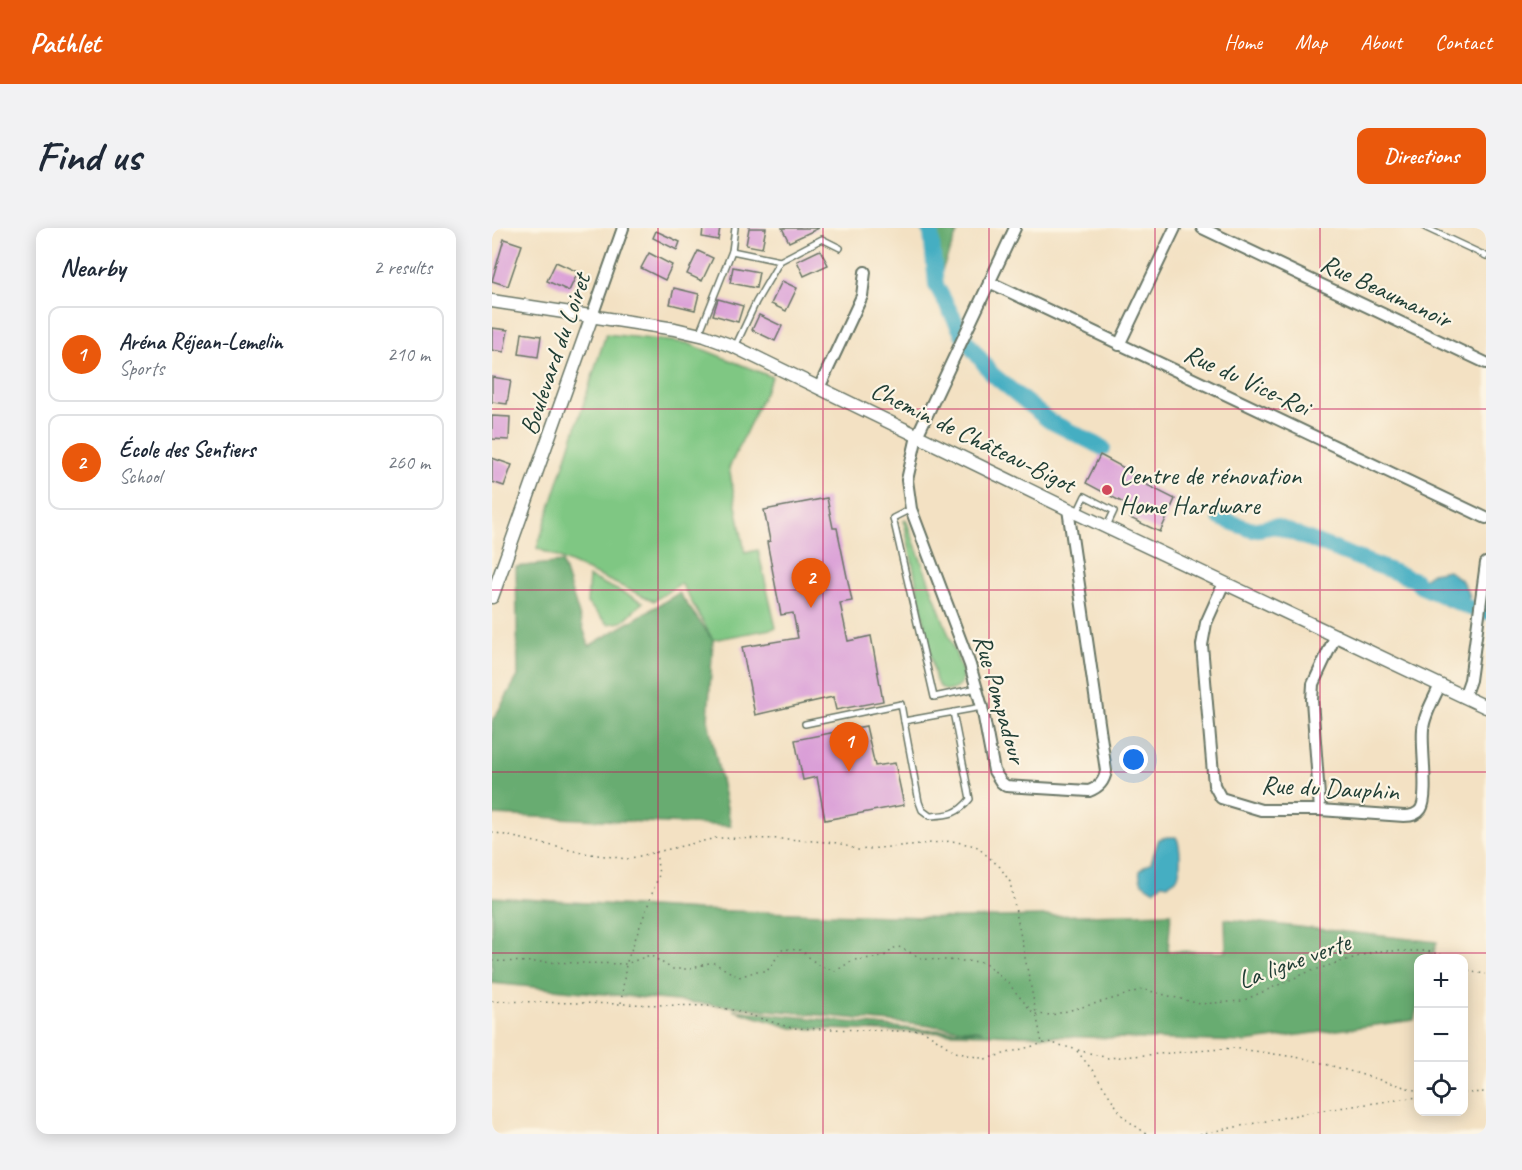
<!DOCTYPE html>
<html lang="en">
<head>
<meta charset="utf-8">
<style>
	:root { --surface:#fff; --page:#f2f2f3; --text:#1f2937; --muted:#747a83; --line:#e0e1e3; --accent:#ea580c }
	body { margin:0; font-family:Caveat,sans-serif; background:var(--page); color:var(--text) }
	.controls { position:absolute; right:18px; bottom:18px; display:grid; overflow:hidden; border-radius:12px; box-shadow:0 3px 15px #0003 }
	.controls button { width:54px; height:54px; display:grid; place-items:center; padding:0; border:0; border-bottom:2px solid var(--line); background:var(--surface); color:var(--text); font:30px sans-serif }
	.you { position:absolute; left:642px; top:532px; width:21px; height:21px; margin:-15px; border:4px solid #fff; border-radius:50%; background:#1a73e8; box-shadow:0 0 0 9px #1a73e833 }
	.badge { display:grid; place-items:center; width:39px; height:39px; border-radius:50%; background:var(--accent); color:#fff; font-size:20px; font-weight:700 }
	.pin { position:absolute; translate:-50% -50px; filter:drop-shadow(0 2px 3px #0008) }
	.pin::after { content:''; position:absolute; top:32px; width:21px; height:18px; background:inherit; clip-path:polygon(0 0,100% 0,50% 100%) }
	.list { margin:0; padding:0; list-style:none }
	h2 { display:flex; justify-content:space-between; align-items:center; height:78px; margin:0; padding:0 24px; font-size:26px }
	h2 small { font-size:20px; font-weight:400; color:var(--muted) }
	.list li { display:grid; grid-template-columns:39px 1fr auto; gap:18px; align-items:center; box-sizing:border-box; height:96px; margin:0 12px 12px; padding:0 12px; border:2px solid var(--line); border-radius:12px }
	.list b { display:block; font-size:22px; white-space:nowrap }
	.list p { margin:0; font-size:20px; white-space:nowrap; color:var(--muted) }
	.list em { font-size:20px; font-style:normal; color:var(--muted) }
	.icon { flex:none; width:33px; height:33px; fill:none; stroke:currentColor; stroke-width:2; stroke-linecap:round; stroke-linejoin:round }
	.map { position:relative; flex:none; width:994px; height:906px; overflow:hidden; border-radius:12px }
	header { display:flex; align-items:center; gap:36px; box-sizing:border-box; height:84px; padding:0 30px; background:var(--accent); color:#fff }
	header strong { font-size:28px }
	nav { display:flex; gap:33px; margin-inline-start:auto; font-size:21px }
	.intro { display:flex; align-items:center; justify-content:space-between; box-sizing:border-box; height:144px; padding:0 36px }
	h1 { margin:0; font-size:42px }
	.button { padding:15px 27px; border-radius:12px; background:var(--accent); color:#fff; font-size:21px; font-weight:700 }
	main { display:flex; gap:36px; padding:0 36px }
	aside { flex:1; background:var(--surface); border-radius:12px; box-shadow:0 3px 15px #0003 }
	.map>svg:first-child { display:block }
	.green { fill:#7fc783; stroke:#4f825c; stroke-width:1.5 }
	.forest { fill:#67ac71; stroke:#437452; stroke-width:1.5 }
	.water { fill:#44aec2; stroke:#32767b; stroke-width:1.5 }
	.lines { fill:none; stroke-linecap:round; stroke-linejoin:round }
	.river { stroke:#44aec2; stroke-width:16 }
	.building { fill:#d99cd7 }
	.service-casing { stroke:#697666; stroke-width:8 }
	.minor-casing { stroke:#697666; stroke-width:14 }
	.tertiary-casing { stroke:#697666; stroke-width:15 }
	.path { stroke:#697666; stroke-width:1.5; stroke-dasharray:1.5 4.5; stroke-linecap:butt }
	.service { stroke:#fff; stroke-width:5 }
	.minor { stroke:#fff; stroke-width:10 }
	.tertiary { stroke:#fff; stroke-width:12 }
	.grid { fill:none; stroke:#c2185b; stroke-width:1.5; stroke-opacity:0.55 }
	.poi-dot { fill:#d1495b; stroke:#fcf5e5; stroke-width:2 }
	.labels { text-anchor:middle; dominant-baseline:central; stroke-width:4.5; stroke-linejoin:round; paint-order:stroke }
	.street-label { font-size:26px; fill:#1f3d34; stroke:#fcf5e5 }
	.poi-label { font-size:26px; fill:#1f3d34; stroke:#fcf5e5; text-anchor:start }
</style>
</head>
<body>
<header>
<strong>Pathlet</strong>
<nav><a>Home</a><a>Map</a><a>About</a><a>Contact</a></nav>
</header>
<div class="intro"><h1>Find us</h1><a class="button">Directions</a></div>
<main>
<aside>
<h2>Nearby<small>2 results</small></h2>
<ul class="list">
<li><span class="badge">1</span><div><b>Aréna Réjean‑Lemelin</b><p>Sports</p></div><em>210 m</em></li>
<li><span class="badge">2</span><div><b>École des Sentiers</b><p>School</p></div><em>260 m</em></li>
</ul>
</aside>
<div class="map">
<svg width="994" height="906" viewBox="0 0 994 906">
	<rect width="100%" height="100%" fill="#fcf5e5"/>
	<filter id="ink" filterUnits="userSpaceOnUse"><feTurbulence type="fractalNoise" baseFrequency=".0167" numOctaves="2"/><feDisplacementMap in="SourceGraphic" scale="12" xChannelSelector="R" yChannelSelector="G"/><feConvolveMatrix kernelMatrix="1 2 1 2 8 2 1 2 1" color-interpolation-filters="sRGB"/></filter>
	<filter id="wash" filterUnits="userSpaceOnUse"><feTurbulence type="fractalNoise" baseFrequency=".008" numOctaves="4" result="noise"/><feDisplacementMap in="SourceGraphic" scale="24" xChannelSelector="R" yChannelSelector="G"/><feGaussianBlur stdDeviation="1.35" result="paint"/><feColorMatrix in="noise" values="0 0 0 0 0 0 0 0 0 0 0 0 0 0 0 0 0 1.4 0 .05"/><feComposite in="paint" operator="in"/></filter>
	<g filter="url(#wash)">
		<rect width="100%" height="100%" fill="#f3e1c3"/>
		<g class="green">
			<polygon points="114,106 195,115 280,149 237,240 253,325 266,322 284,400 221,412 189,355 162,373 45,320"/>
			<path d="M414,292L471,445L469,456C460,465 450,465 444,453L412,293Z"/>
			<polygon points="97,349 151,374 130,394 116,396 95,375"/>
		</g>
		<g class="forest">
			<polygon points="425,0 467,0 444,57 439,5"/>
			<polygon points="70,334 97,418 187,365 221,412 216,492 239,598 0,587 0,494 26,448 24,339"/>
			<polygon points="0,669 207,682 464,690 679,685 676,723 734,724 733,691 945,714 940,730 926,730 926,776 922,792 753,814 300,800 241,782 431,802 491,803 0,755"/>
		</g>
		<g class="water">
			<path d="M956,342L970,353L978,368L967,382C947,377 939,371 930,352L940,345Z"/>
			<path d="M675,609H684C689,616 690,645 684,651C682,653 678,654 676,657L670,656L662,662C651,658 646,653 648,642L659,634L667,611Z"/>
		</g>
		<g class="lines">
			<g class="river">
				<polyline points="436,0 439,5 444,57 473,111 500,146 556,192 611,220"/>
				<polyline points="728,290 760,302 783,298 923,352 928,358 978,380 994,384"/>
			</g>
		</g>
		<g id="blocks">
			<g class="building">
				<polygon points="211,0 228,0 226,12 210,9"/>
				<polygon points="257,0 274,0 270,20 254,17"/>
				<polygon points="290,0 327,0 297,14"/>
				<polygon points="164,3 188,14 185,22 161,10"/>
				<polygon points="12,11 30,17 16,58 0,53"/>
				<polygon points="328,22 336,37 312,48 305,33"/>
				<polygon points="206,23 221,30 210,53 195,46"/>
				<polygon points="157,25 180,37 173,52 149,40"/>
				<polygon points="64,34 86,44 77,63 55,53"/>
				<polygon points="241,39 267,44 264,60 238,55"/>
				<polygon points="290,53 305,60 294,83 279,76"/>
				<polygon points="182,60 207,66 203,82 178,76"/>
				<polygon points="226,71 251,78 246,94 221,87"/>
				<polygon points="267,87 290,98 283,113 260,102"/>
				<polygon points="0,100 16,102 12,124 0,122"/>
				<polygon points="30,105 49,108 46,129 27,126"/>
				<polygon points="0,149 19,152 15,176 0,174"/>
				<polygon points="0,188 18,189 17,212 0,211"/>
				<polygon points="608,227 636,242 635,244 646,250 645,252 683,271 668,304 638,290 643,281 594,255"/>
				<polygon points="0,230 20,237 12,258 0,254"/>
				<polygon points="335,270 341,300 345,300 360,373 348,375 356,413 379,408 391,473 344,482 341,469 263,487 250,419 306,410 301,385 289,387 275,314 278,313 272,282"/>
				<polygon points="374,498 383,538 403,535 412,577 333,592 325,549 311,552 303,512"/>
			</g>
		</g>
	</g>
	<g filter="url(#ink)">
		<use href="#blocks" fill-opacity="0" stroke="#697666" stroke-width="1.5"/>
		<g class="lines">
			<defs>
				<g id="service">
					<polyline points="934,0 994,28"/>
					<polyline points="240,23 243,0"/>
					<polyline points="288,33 330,11 348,20"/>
					<polyline points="207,106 240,23 288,33 264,74 243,119"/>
					<polyline points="419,281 401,290 442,469 485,460"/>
					<polyline points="585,285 593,268 622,283 615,298"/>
					<path d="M461,484L478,571C465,587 457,587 438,588L430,582L427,574L412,493L490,479"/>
					<polyline points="313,496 409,476 412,493"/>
				</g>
				<g id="minor">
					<path d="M523,0L425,208L415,252L419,281L478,437L490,479L502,543L509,554L514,558L597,563C607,559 612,554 614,543L576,281"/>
					<polyline points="710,0 994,135"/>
					<polyline points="497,54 994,290"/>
					<polyline points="100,88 131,0"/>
					<polyline points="627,117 683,0"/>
					<polyline points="327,160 370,68 373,44"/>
					<path d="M732,355L714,395L710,417L722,557L729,570L769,582H828L912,588C918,588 925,587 929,581C937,569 929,520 931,501C932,487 942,471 948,457"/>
					<polyline points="972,469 978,452 994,335"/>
					<polyline points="828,582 820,472 821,456 844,407"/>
				</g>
				<g id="tertiary">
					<polyline points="0,73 183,101 213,108 243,119 576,281 994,479"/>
					<polyline points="0,369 100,88"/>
				</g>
			</defs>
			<use href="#service" class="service-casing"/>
			<use href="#minor" class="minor-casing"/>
			<use href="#tertiary" class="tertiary-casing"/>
			<g class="path">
				<polyline points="0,604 91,625 135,631 224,610 295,611 346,615 366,622 460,613 484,618 508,639 518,654 550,815"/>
				<polyline points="0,733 134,736 158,727 180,741 198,741 220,734 247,749 265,743 275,743 291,721 309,722 327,738 344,743 361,732 391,729 405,718 431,731 492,734 516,755 542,786 560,787 624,770 650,761 708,776 750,773 816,744 884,723 935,723 961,730"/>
				<polyline points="972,738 979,744 994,746"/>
				<polyline points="0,773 217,778 241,782 300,800 408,803 431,802 463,824 493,831 556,814 616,830 742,820 816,831 926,863"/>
				<polyline points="129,775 134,736 167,647 164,624"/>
				<polyline points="585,823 601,843 632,890 655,906"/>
				<polyline points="972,865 994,864"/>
				<polyline points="708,906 825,883 926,869"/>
			</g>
			<use href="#service" class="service"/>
			<use href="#minor" class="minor"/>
			<use href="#tertiary" class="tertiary"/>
		</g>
	</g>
	<path class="grid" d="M166,0V906M331,0V906M497,0V906M663,0V906M828,0V906M0,181H994M0,362H994M0,544H994M0,725H994"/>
	<circle class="poi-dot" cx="615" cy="262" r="6"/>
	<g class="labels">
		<g class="street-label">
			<text transform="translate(894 63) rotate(25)">Rue Beaumanoir</text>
			<text transform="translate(63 126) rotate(-71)">Boulevard du Loiret</text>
			<text transform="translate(755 152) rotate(25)">Rue du Vice-Roi</text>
			<text transform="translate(481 209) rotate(26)">Chemin de Château-Bigot</text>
			<text transform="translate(508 471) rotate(74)">Rue Pompadour</text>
			<text transform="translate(838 560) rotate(3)">Rue du Dauphin</text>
			<text transform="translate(802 733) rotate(-20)">La ligne verte</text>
		</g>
		<g class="poi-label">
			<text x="627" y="247">Centre de rénovation<tspan x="627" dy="30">Home Hardware</tspan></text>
		</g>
	</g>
</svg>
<div class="controls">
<button>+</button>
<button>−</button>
<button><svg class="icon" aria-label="locate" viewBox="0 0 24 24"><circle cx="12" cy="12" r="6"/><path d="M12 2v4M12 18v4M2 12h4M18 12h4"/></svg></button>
</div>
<div class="you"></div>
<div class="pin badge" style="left:357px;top:544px">1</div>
<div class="pin badge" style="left:319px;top:380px">2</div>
</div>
</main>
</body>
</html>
